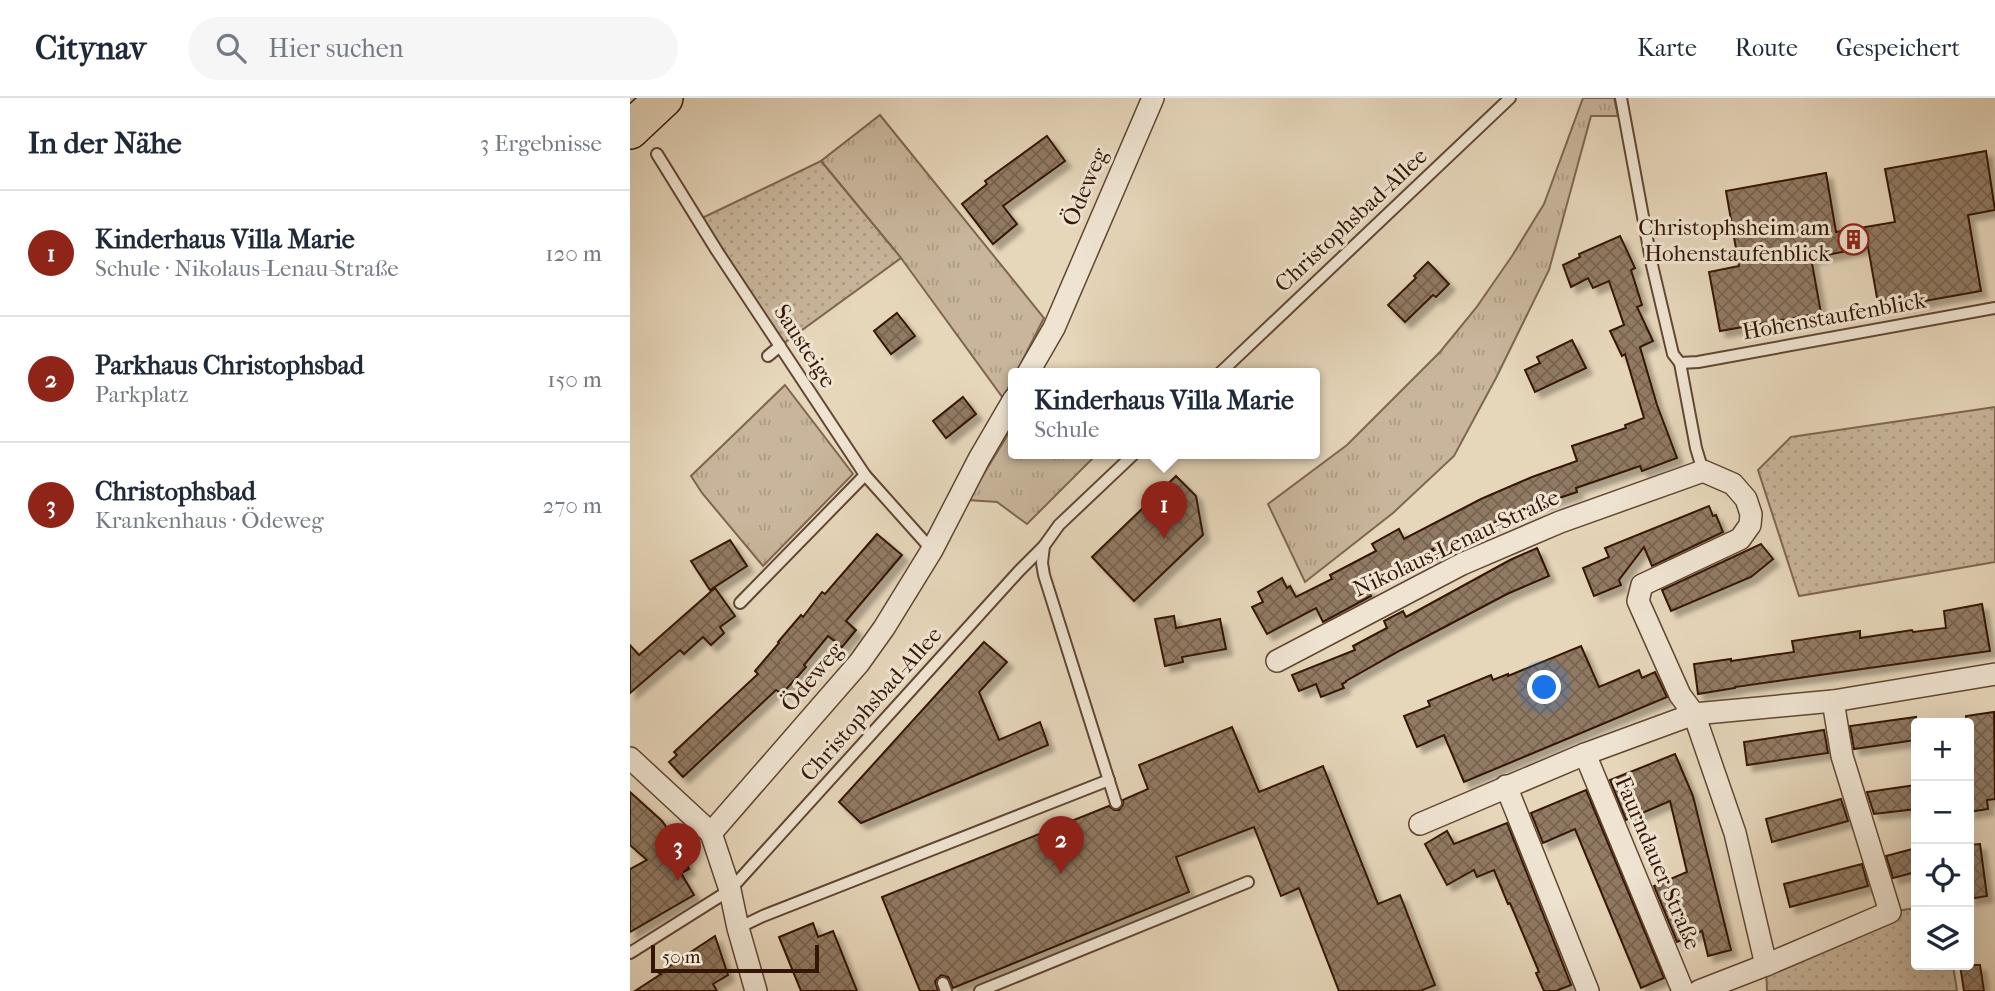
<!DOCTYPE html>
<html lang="de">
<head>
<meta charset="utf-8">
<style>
	:root { --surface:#fff; --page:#f6f6f7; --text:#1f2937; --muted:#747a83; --line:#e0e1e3; --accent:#8f2418 }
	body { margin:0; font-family:"IM FELL French Canon",serif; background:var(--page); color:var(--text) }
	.controls { position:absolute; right:21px; bottom:21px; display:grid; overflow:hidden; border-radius:7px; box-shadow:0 7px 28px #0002 }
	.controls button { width:63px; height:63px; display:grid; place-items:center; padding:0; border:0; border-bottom:2px solid var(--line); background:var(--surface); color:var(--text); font:35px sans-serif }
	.scale { position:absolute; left:21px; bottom:18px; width:168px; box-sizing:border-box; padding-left:7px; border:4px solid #351606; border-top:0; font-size:19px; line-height:24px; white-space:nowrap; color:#351606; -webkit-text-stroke:5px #efe4d2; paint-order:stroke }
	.you { position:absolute; left:915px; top:590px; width:24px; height:24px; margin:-18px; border:5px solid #fff; border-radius:50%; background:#1a73e8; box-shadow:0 0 0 10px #1a73e833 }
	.badge { display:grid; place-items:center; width:46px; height:46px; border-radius:50%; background:var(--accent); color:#fff; font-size:23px; font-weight:700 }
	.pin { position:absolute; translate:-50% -58px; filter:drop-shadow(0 2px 4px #0008) }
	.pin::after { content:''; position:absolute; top:37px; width:24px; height:21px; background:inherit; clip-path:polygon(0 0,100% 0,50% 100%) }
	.popup { position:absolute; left:378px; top:270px; width:312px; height:91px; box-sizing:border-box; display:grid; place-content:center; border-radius:7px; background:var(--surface); filter:drop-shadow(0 2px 5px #0005); font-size:23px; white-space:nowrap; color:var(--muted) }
	.popup b { font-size:26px; color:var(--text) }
	.popup::after { content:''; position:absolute; left:50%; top:100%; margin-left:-14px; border:14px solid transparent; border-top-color:var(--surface) }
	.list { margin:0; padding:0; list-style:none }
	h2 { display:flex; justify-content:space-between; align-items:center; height:91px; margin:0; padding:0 28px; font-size:30px }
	h2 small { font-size:23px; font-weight:400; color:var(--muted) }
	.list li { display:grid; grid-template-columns:46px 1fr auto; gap:21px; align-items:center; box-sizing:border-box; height:126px; padding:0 28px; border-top:2px solid var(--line) }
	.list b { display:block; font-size:26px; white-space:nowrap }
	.list p { margin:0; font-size:23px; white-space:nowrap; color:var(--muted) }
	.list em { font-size:23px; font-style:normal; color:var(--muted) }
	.icon { flex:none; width:38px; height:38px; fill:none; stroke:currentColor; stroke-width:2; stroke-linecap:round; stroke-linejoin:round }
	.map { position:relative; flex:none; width:1365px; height:893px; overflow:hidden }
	header { display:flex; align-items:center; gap:42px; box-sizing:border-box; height:98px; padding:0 35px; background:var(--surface); border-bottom:2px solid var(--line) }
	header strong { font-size:33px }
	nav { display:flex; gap:38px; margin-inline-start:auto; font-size:24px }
	.search { width:490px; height:63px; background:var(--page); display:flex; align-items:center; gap:18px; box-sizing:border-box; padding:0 24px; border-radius:38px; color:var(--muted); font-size:26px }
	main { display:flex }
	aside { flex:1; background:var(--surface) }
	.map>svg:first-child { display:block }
	.grass { fill:url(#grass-tufts); stroke:#7e6650; stroke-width:2 }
	.park { fill:url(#park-dots); stroke:#7e6650; stroke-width:2 }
	.building { fill:url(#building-cross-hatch); stroke:#351606; stroke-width:2; filter:url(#shadow) }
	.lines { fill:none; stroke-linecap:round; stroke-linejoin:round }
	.lane-casing { stroke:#614633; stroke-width:14 }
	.street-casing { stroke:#614633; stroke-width:24 }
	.highway-casing { stroke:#351606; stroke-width:40 }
	.lane { stroke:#efe4d2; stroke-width:10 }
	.street { stroke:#efe4d2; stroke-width:21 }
	.highway { stroke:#e6d6ba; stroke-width:37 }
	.labels { text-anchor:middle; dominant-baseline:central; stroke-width:6; stroke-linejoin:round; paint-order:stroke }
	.street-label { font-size:23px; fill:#351606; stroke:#efe4d2 }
	.poi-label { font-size:23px; fill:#351606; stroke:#efe4d2; text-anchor:end }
</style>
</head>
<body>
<header>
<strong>Citynav</strong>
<div class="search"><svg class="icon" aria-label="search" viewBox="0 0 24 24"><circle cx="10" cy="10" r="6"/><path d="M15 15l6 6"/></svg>Hier suchen</div>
<nav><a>Karte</a><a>Route</a><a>Gespeichert</a></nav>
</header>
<main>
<aside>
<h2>In der Nähe<small>3 Ergebnisse</small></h2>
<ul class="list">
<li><span class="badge">1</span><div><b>Kinderhaus Villa Marie</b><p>Schule · Nikolaus-Lenau-Straße</p></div><em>120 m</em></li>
<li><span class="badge">2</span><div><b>Parkhaus Christophsbad</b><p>Parkplatz</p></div><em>150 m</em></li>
<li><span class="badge">3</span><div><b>Christophsbad</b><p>Krankenhaus · Ödeweg</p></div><em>270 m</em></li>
</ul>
</aside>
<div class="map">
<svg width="1365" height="893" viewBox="0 0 1365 893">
	<defs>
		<pattern id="grass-tufts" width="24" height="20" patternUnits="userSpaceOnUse" patternTransform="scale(1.75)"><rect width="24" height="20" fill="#c8b59b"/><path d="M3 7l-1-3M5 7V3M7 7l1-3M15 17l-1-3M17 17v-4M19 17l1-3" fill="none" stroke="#ac9b84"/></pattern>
		<pattern id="park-dots" width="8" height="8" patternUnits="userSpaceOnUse" patternTransform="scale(1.75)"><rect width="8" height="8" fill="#c8b59b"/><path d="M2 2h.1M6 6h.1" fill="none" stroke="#ac9b84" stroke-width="1.8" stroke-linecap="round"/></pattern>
		<pattern id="building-cross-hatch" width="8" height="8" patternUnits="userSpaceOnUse" patternTransform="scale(1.75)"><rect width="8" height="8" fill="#917a64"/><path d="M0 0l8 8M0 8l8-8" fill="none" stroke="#776350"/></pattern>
		<filter id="shadow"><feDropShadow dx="6" dy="6" stdDeviation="2" flood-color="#0004"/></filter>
	</defs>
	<rect width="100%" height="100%" fill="#e6d6ba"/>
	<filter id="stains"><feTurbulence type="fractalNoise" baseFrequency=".00286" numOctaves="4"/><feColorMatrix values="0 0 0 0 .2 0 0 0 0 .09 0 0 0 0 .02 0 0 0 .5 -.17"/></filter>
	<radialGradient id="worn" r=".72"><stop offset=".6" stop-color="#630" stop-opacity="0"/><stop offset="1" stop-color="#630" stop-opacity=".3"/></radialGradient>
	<g class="grass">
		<polygon points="953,0 984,0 988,18 961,18 919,172 866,280 824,358 763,415 675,484 638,406 717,347 810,254 846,210 882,158 914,106"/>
		<polygon points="250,17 414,220 386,275 384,275 383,280 373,300 271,160 191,63"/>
		<polygon points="155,287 223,376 133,468 72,395 61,378"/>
		<polygon points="383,328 384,355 468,355 397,426 367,404 338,402"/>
	</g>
	<g class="park">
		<polygon points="191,63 271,160 150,248 68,122"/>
		<polygon points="1365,309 1365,464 1169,498 1128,372 1161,339"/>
		<polygon points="1286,810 1286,867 1323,867 1327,893 1137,893 1136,867 1260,814"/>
	</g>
	<g class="building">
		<polygon points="417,38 435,63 373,108 387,126 363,146 332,106 357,86 355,83"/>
		<polygon points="1356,53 1365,112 1338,117 1351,193 1249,211 1238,149 1181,160 1191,215 1090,233 1079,174 1109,168 1096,93 1196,75 1206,134 1265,124 1255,71"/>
		<polygon points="990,138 1005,170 1001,172 1012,207 1007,209 1023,243 1010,249 1027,307 1047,360 1012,373 1010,368 946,390 947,394 902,409 835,437 838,443 807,460 803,451 735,487 741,498 693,524 686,510 637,536 622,509 633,504 628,494 652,480 657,490 660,488 666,499 702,481 700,477 746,453 742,446 769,431 774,441 851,401 902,379 947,363 942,348 996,330 995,327 1014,320 995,256 992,258 980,233 994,227 979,183 963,190 958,180 941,189 933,167 950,159 949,156"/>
		<polygon points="798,164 819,186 806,199 803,197 775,224 758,207 786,180 784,178"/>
		<polygon points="267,215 285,238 261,256 244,233"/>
		<polygon points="942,242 956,270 905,294 895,272 910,265 907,259"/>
		<polygon points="333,299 346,316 316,340 303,323"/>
		<polygon points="546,378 566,398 573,437 504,503 462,459"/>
		<polygon points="1079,408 1083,418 1086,417 1093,434 1022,468 1014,449 989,482 991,487 964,498 953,470 979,459 975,450"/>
		<polygon points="247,436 272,457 216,523 226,532 212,549 198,538 174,567 176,569 152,596 146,592 53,679 39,664 47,657 44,654 128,576 125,573 149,545 148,544 171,517 173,519 192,494 195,496"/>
		<polygon points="100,442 117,468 80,492 61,463"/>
		<polygon points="1131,446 1143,461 1121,479 1041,513 1032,492"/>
		<polygon points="907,450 919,478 877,496 771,552 716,583 716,584 712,586 714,590 691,599 686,586 669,593 662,577 725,552 723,548 757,530 754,523 773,513 776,519 880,462"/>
		<polygon points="85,490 105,518 90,529 94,535 81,547 73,539 54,556 50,552 0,595 0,547 9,557"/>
		<polygon points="1352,506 1360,553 1105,589 1105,590 1068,596 1064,566 1101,561 1101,563 1164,554 1162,543 1230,533 1230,540 1282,532 1283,534 1316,530 1314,513"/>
		<polygon points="544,518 546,530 590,521 596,551 552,559 553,564 535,568 525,521"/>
		<polygon points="354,544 377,564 349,594 369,642 410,624 418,647 231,725 209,704"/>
		<polygon points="951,548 969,589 1009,572 1012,580 1025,574 1037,599 834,684 814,637 787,649 774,618 800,608 798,603 861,577 863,582 878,576 878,578"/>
		<polygon points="1364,614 1365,701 1357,702 1358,711 1339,714 1339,668 1343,668 1339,625 1337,625 1336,618"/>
		<polygon points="1286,619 1286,642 1224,651 1220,628"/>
		<polygon points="602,629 629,694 693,668 748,806 770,797 805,887 790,893 709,893 669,790 651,798 624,729 546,759 559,794 323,890 318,879 311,877 305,883 308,893 290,893 252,799 479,708 484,712 489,712 493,707 493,702 518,691 509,667"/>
		<polygon points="1194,632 1198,655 1117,667 1114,644"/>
		<polygon points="1045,656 1063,698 1101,852 1078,858 1072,833 1047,844 1024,788 1057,774 1040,703 996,722 980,682"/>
		<polygon points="1286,687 1286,711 1244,716 1237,694"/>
		<polygon points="956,692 1034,880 1011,890 945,731 913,745 901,715"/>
		<polygon points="0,694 32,723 48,746 59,771 51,775 64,797 0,834 0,771 17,762 0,747"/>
		<polygon points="1211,701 1218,723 1142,744 1136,721"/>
		<polygon points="877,725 941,887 926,893 914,893 906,875 909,874 880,805 878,806 864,772 847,779 844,772 817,787 795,746 817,733 824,746"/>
		<polygon points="1350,746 1357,798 1339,801 1339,747"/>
		<polygon points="1286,750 1286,774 1263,780 1256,758"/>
		<polygon points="1232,766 1238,788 1160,809 1154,786"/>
		<polygon points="183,825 188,839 203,833 227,893 171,893 149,839"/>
		<polygon points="85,838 98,877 83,886 87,893 5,893 31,876 29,875"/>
		<polygon points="1330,867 1350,867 1354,893 1334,893"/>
	</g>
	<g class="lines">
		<defs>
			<g id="lane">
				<polyline points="991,0 1022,167 1043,256 1050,265 1066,350 1073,373"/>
				<polyline points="27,56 87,153 235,377 302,452"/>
				<polyline points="138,258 150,248"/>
				<polyline points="1050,265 1068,264 1365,210"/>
				<polyline points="590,275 880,0"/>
				<polyline points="414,448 412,465 414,477 486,705"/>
				<polyline points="110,505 235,377"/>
				<polyline points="108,830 133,818 479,682"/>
				<polyline points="0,855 100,792 389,473 414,448 429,427 505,355"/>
				<polyline points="313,885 316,893"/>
				<polyline points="350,893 618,784"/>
			</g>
			<g id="street">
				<polyline points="398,275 424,230 523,0"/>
				<polyline points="647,563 832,466 930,424 1073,373 1103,386 1116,401 1121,416 1120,427 1110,441 1012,487 1008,503 1050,597 1064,616 1105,735 1136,867"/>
				<polyline points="955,656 1053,893"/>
				<polyline points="0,660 81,735 100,792 108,830 126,893"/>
				<polyline points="876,688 958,893"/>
				<polyline points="790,726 955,656 1064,616 1203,603 1365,576"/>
				<polyline points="81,735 229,565 254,530 302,452 349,361 384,301"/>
				<polyline points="1069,893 1136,867 1260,814 1212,658 1203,603"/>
			</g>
			<polyline id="highway" points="0,32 34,0"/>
		</defs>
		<use href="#lane" class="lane-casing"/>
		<use href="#street" class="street-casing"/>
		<use href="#highway" class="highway-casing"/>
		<use href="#lane" class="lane"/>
		<use href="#street" class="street"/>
		<use href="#highway" class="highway"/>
	</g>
	<defs>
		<symbol id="building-ring" viewBox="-11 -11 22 22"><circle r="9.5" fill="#efe4d2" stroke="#8f2418" stroke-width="1.5"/><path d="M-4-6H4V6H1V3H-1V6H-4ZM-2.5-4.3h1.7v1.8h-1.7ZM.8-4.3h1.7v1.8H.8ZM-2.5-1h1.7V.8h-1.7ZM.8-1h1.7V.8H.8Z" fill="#8f2418"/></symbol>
	</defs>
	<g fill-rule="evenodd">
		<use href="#building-ring" x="1206" y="124" width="35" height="35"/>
	</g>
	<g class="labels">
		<g class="street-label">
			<text transform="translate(455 89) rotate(-67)">Ödeweg</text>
			<text transform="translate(721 122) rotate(-43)">Christophsbad-Allee</text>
			<text transform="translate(1204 218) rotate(-10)">Hohenstaufenblick</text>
			<text transform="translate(175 248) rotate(57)">Sausteige</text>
			<text transform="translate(826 445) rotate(-25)">Nikolaus-Lenau-Straße</text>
			<text transform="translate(182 579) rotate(-50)">Ödeweg</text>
			<text transform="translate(241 606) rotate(-48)">Christophsbad-Allee</text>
			<text transform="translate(1028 765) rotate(67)">Faurndauer Straße</text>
		</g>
		<g class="poi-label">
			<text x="1200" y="129">Christophsheim am<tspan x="1200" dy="26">Hohenstaufenblick</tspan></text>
		</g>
	</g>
	<rect width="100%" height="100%" filter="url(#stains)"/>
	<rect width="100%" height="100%" fill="url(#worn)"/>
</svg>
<div class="controls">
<button>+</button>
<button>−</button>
<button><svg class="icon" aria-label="locate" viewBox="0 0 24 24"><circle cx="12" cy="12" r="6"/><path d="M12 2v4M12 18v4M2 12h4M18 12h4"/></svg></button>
<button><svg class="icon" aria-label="layers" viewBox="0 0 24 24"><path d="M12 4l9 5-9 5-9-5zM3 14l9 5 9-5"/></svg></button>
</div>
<div class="scale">50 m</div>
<div class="you"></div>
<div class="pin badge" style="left:534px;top:441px">1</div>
<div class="popup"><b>Kinderhaus Villa Marie</b>Schule</div>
<div class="pin badge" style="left:431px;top:776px">2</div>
<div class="pin badge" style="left:48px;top:783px">3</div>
</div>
</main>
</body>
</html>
